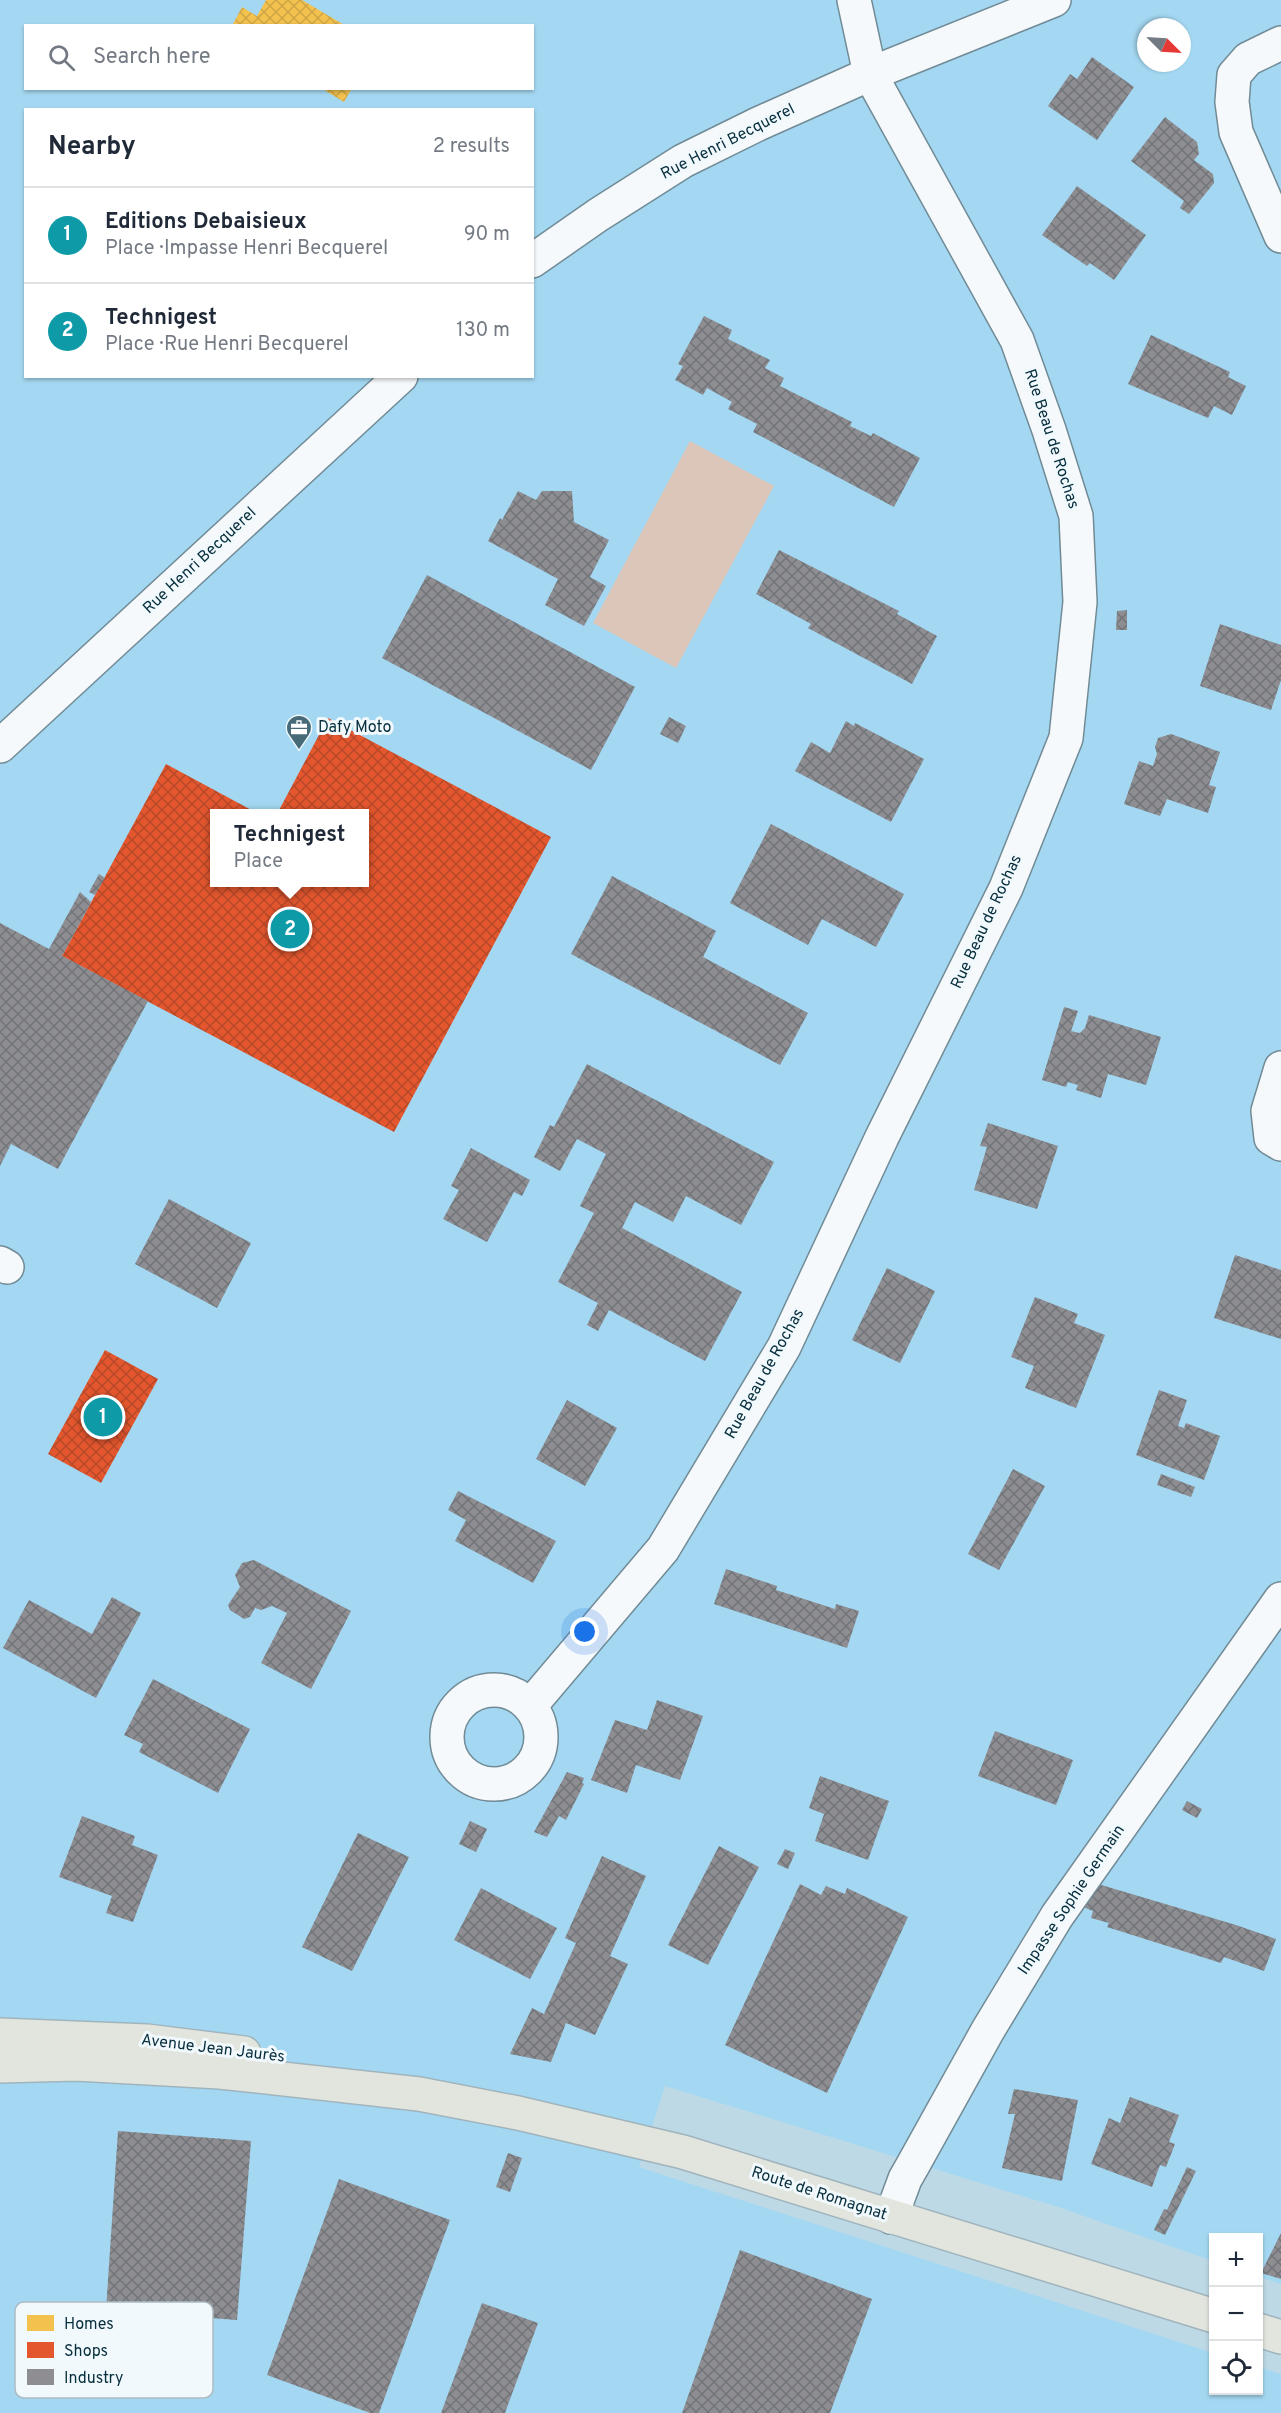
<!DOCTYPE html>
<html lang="en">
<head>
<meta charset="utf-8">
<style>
	:root { --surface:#fff; --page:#f6f6f7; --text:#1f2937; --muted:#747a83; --line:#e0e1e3; --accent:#476a78 }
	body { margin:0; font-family:Overpass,sans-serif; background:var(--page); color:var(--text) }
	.controls { position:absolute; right:18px; bottom:18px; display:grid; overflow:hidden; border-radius:0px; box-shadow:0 2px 4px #0004 }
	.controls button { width:54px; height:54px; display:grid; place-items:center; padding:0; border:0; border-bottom:2px solid var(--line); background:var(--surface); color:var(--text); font:30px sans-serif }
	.compass { position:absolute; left:1137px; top:18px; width:54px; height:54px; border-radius:50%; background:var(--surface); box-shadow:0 2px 4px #0004; rotate:114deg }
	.you { position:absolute; left:585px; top:1632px; width:21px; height:21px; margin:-15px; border:4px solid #fff; border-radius:50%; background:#1a73e8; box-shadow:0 0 0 9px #1a73e833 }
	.badge { display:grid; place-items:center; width:39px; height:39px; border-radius:50%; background:var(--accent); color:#fff; font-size:20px; font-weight:700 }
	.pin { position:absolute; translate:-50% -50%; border:3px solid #fff; box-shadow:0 2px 6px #0006 }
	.popup { position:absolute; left:210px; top:809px; width:159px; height:78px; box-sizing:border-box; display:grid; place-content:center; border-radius:0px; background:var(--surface); filter:drop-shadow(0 2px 4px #0005); font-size:20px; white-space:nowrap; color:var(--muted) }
	.popup b { font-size:22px; color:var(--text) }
	.popup::after { content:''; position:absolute; left:50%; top:100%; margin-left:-12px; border:12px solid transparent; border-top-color:var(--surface) }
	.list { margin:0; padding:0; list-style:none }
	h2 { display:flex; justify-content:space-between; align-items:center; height:78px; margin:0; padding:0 24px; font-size:26px }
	h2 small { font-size:20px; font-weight:400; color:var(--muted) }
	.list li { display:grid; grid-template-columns:39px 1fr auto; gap:18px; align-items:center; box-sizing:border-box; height:96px; padding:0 24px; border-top:2px solid var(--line) }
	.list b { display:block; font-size:22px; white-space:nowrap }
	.list p { margin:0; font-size:20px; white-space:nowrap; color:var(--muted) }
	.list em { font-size:20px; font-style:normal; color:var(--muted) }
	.icon { flex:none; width:33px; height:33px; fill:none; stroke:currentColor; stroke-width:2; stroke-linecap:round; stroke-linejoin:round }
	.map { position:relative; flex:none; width:1281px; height:2413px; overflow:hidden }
	.search { position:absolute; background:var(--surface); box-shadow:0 2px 4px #0004; left:24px; top:24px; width:510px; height:66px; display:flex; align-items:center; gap:15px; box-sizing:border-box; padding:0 21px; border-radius:0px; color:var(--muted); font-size:22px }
	.panel { position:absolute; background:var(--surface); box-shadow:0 2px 4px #0004; left:24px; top:108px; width:510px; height:270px; border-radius:0px }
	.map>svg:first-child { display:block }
	.built { fill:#a4d8f2; fill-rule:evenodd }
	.garden { fill:#dcc6b9 }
	.homes { fill:url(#homes-cross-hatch) }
	.shops { fill:url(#shops-cross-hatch) }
	.industry { fill:url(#industry-cross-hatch) }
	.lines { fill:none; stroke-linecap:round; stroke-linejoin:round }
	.minor-casing { stroke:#718b96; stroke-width:36 }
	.major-casing { stroke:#a0b4bd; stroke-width:36 }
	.minor { stroke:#f5f9fb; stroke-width:33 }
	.major { stroke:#e2e5de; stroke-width:33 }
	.labels { text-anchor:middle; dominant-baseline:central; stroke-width:6; stroke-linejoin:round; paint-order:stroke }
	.street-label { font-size:16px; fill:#072e3d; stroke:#f1f9fd }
	.poi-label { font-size:16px; fill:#072e3d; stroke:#f1f9fd; text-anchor:start }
	.key { fill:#f1f9fd; stroke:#abbcc3; stroke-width:1.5 }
	.key-label { font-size:16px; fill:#072e3d }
</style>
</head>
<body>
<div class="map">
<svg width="1281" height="2413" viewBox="0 0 1281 2413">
	<defs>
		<pattern id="homes-cross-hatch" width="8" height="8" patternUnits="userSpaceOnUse" patternTransform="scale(1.5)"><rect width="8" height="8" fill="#f2c14e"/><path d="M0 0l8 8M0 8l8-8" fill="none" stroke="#cea645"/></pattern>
		<pattern id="shops-cross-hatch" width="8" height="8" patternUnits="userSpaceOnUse" patternTransform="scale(1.5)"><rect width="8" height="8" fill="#e4572e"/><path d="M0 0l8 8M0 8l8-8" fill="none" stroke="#b74828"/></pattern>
		<pattern id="industry-cross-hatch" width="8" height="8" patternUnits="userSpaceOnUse" patternTransform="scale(1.5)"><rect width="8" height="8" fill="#8d8d92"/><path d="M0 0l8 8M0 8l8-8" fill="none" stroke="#717478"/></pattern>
	</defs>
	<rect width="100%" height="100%" fill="#bed9e6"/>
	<path class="built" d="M0,0H1281V2284L1259,2277L1258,2238H1214L1213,2261L1058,2207L665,2086L639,2167L1213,2353L1214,2390H1258L1259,2367L1281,2374V2413H0ZM26,26H532V88H26ZM1146,27H1182V63H1146ZM26,110H532V376H26ZM215,814H365V882H215Z"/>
	<polygon class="garden" points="690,441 774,486 676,668 593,623"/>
	<g class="homes">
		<polygon points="266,0 302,0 346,26 232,26 242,7 257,16"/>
		<polygon points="321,88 352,88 344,102"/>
	</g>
	<g class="shops">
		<polygon points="328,718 551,837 394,1132 62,956 166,764 259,814 215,814 215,882 365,882 365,814 277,814"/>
		<polygon points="105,1350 158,1379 101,1483 48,1454"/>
	</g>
	<g class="industry">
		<polygon points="1092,57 1134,87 1097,140 1048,106 1070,74 1077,79"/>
		<polygon points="1165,117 1197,142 1199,154 1194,160 1213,174 1214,183 1189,214 1180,208 1184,201 1131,161"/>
		<polygon points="1077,186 1146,235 1114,280 1090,263 1087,266 1042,235"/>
		<polygon points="704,316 732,330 728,339 770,360 765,368 784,378 780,386 852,422 850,426 871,436 873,433 920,458 894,507 753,432 757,424 728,409 732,402 707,388 703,395 675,380 683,366 678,364"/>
		<polygon points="1151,335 1230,372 1228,377 1246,386 1232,415 1214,406 1208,418 1128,384"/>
		<polygon points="518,491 536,500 542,491 572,491 574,522 609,540 590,577 606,586 584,626 545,605 558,579 488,541 500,518 502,520"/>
		<polygon points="779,550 899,611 897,614 937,636 912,684 808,628 811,624 756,594"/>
		<polygon points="427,575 635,687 591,770 382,658"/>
		<polygon points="1127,610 1127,630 1116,630 1117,611"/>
		<polygon points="1220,624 1281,645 1281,680 1271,710 1200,686"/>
		<polygon points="669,717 686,726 678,743 660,734"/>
		<polygon points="846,721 854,726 855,723 924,759 891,822 795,771 811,742 830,753"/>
		<polygon points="1171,734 1220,752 1209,785 1216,787 1208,813 1167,799 1160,816 1124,804 1139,761 1153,766 1157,754 1155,747 1158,738"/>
		<polygon points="771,824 904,894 876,947 822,919 808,945 730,903"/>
		<polygon points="99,874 105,878 95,895 89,892"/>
		<polygon points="612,876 716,931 703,957 808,1013 780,1065 571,954"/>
		<polygon points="80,892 91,902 62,956 148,1001 58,1169 11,1144 0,1166 0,923 49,949"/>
		<polygon points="1064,1007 1078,1011 1071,1031 1080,1033 1085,1028 1089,1015 1161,1037 1146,1085 1108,1074 1101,1098 1076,1090 1078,1085 1068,1082 1066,1087 1042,1080"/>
		<polygon points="587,1064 774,1162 741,1225 686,1196 673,1222 635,1202 622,1228 742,1292 705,1361 609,1310 598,1331 587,1325 598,1303 558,1282 594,1213 580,1206 606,1154 577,1139 560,1171 534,1157 550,1125 554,1127"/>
		<polygon points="988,1123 1058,1146 1037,1209 974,1190 987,1147 980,1146"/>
		<polygon points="471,1148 530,1180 522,1196 514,1192 487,1242 443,1219 459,1190 451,1186"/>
		<polygon points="169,1199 251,1243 217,1308 135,1264"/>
		<polygon points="1235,1255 1281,1270 1281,1339 1214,1318"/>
		<polygon points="887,1268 935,1291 900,1363 852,1340"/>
		<polygon points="1035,1297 1078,1314 1074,1323 1105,1335 1076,1408 1025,1388 1034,1366 1011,1357"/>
		<polygon points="1159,1390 1187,1400 1178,1426 1184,1428 1186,1423 1220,1436 1204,1480 1136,1455"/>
		<polygon points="567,1400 617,1428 585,1486 536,1459"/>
		<polygon points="1013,1469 1045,1486 999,1570 968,1554"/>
		<polygon points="1161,1474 1195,1487 1191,1497 1157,1485"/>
		<polygon points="458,1491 556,1541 533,1583 455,1541 466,1520 448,1510"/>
		<polygon points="254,1560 351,1611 311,1689 261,1663 287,1613 272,1606 261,1610 255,1608 250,1617 244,1619 230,1610 228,1605 240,1587 235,1575 242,1563"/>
		<polygon points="726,1569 777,1586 776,1590 835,1609 836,1604 859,1611 847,1648 714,1604"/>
		<polygon points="112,1597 141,1613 96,1698 3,1648 29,1600 92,1634"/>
		<polygon points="153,1679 250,1729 218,1793 139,1752 143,1744 124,1735"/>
		<polygon points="657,1700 703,1716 680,1780 636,1765 627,1793 591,1780 615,1720 647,1730"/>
		<polygon points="995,1731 1073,1760 1056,1805 978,1776"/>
		<polygon points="567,1772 584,1778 582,1783 584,1784 566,1820 559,1816 547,1837 534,1832"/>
		<polygon points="820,1776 889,1801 868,1860 815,1841 824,1814 809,1808"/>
		<polygon points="1187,1801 1202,1809 1197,1818 1182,1810"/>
		<polygon points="82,1816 135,1836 132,1845 158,1855 133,1922 106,1913 112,1896 59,1877"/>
		<polygon points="470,1821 487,1829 476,1852 459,1844"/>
		<polygon points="358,1833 409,1857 352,1971 302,1947"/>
		<polygon points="719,1846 759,1867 708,1965 668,1945"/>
		<polygon points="785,1849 795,1853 788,1869 777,1864"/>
		<polygon points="602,1856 646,1876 610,1956 628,1964 595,2035 566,2023 551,2062 510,2054 532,2008 544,2014 576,1943 565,1938"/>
		<polygon points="800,1884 821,1895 826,1886 845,1894 847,1888 908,1917 827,2093 725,2045"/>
		<polygon points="1098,1884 1236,1925 1276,1939 1264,1971 1224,1957 1221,1963 1107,1927 1109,1923 1091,1918 1093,1911 1083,1907"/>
		<polygon points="481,1888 557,1928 530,1979 454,1940"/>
		<polygon points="1014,2089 1078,2100 1062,2181 1002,2168 1015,2114 1008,2114"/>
		<polygon points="1130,2097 1179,2115 1169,2142 1175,2144 1166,2167 1160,2165 1152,2187 1091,2164 1109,2118 1120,2123"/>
		<polygon points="118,2131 251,2141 237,2320 106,2310"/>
		<polygon points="508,2153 522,2158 510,2192 496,2187"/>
		<polygon points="1187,2167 1196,2171 1165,2235 1154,2230 1164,2209 1167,2210"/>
		<polygon points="339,2179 450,2220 379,2413 370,2413 267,2375"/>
		<polygon points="1281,2233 1281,2279 1261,2273"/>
		<polygon points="740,2250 872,2299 830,2413 682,2413"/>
		<polygon points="482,2303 538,2323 505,2413 441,2413"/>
	</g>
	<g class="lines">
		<defs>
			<g id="minor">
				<polyline points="1281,43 1248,59 1234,75 1232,102 1236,132 1281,236"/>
				<polyline points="532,261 598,215 683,161 758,124 870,74 1054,0"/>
				<polyline points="0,746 401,376"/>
				<polyline points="1281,1068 1268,1111 1271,1138 1281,1144"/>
				<polyline points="0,1263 7,1267"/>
				<circle cx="494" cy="1737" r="47"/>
				<polyline points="530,1706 663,1549 784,1347 882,1137 1006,888 1066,738 1080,602 1076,516 1049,430 1017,340 870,74 854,0"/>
				<polyline points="891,2217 905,2179 913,2165 988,2030 1057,1916 1281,1599"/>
			</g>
			<g id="major">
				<polyline points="0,2035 147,2041 244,2053"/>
				<polyline points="0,2066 76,2064 220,2072 419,2094 518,2113 683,2152 1214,2316"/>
				<polyline points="1258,2330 1281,2337"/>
			</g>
		</defs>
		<use href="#minor" class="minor-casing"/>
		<use href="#major" class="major-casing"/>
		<use href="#minor" class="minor"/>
		<use href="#major" class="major"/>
	</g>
	<defs>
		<symbol id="office-pin" viewBox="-11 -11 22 30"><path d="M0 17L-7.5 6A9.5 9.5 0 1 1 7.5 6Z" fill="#476a78" stroke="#f1f9fd"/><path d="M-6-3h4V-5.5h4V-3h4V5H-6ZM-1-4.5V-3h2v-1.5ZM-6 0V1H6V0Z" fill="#fff"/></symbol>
	</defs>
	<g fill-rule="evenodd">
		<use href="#office-pin" x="284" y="713" width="30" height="40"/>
	</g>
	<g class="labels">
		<g class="street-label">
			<text transform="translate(728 142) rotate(-27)">Rue Henri Becquerel</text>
			<text transform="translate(1051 439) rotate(72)">Rue Beau de Rochas</text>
			<text transform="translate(200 561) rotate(-43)">Rue Henri Becquerel</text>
			<text transform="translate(987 922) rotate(-65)">Rue Beau de Rochas</text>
			<text transform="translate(765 1374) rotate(-61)">Rue Beau de Rochas</text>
			<text transform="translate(1072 1900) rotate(-56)">Impasse Sophie Germain</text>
			<text transform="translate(213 2049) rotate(7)">Avenue Jean Jaurès</text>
			<text transform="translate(819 2194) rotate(18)">Route de Romagnat</text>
		</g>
		<g class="poi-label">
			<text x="318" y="728">Dafy Moto</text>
		</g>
	</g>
	<rect x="15" y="2302" width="198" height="96" rx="9" class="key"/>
	<rect x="27" y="2315" width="27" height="16" fill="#f2c14e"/>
	<rect x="27" y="2342" width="27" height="16" fill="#e4572e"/>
	<rect x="27" y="2369" width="27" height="16" fill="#8d8d92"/>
	<g class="key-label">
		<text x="64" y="2329">Homes</text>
		<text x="64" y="2356">Shops</text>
		<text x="64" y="2383">Industry</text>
	</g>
</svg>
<div class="controls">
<button>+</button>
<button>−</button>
<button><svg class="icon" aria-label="locate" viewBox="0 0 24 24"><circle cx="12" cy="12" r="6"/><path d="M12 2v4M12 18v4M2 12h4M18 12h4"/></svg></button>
</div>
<svg class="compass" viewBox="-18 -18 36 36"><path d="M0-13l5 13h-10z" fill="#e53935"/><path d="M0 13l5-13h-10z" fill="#747a83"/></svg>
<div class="you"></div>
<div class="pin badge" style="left:103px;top:1417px;background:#0f9aa8">1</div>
<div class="pin badge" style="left:290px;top:929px;background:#0f9aa8">2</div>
<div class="popup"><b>Technigest</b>Place</div>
<div class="search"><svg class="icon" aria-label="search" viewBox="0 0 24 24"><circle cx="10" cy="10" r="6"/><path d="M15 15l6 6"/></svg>Search here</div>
<section class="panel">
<h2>Nearby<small>2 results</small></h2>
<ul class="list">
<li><span class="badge" style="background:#0f9aa8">1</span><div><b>Editions Debaisieux</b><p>Place · Impasse Henri Becquerel</p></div><em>90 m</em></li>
<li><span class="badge" style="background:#0f9aa8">2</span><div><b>Technigest</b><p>Place · Rue Henri Becquerel</p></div><em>130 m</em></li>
</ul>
</section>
</div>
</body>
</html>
